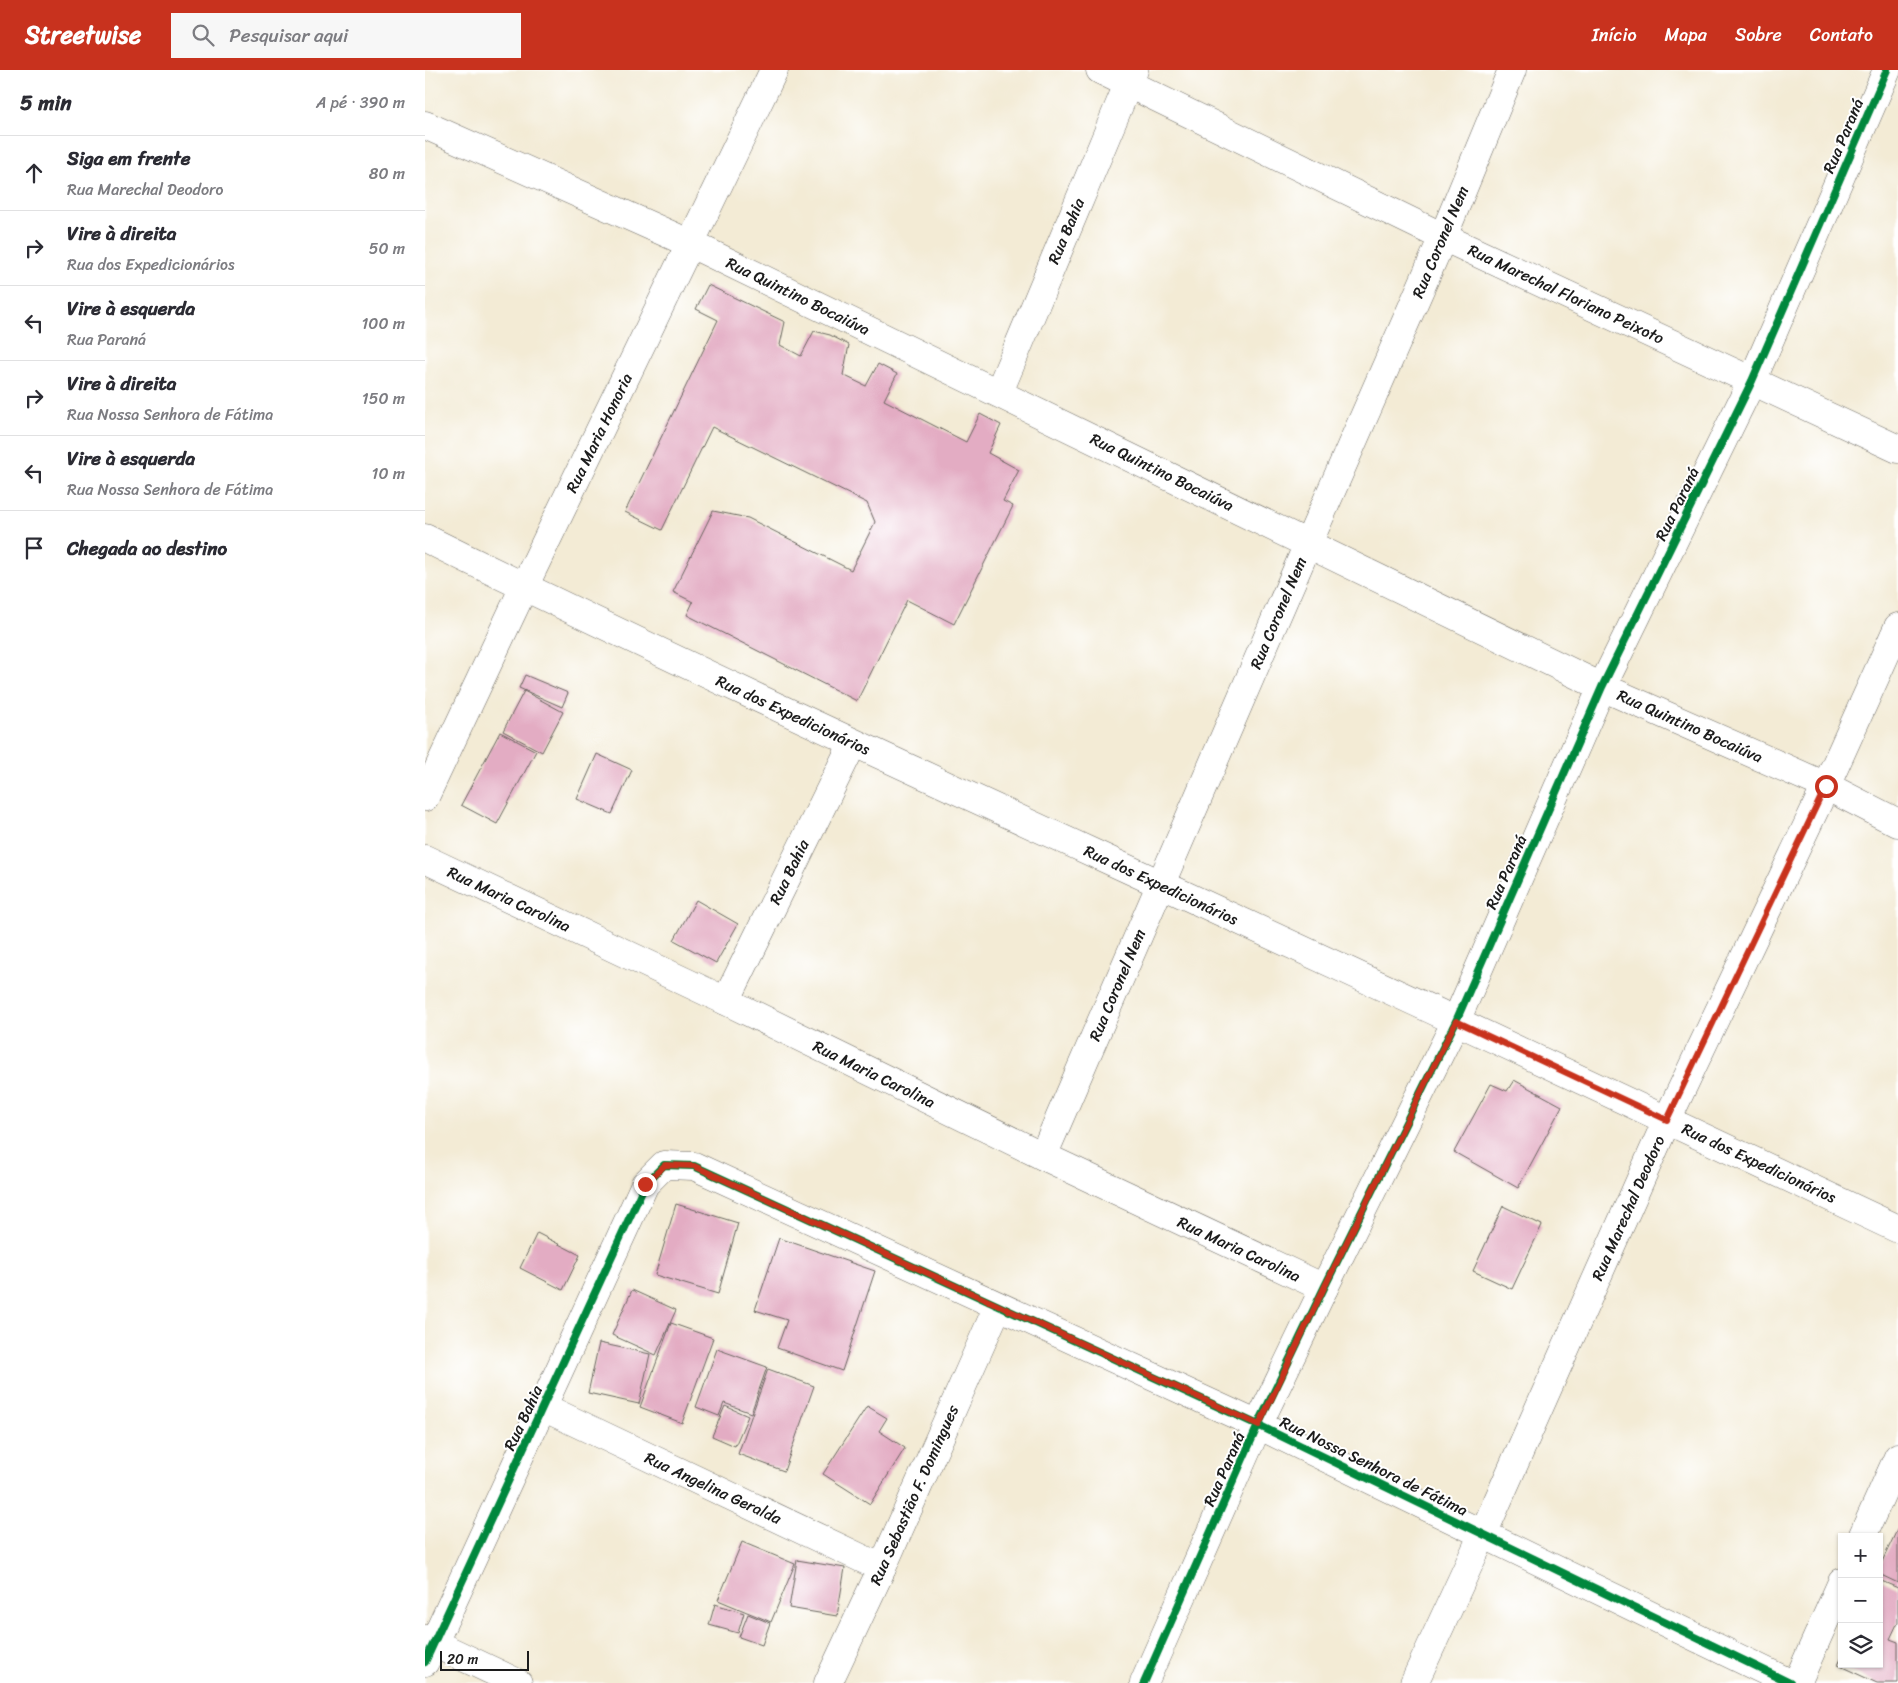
<!DOCTYPE html>
<html lang="pt">
<head>
<meta charset="utf-8">
<style>
	:root { --surface:#fff; --page:#f7f7f7; --text:#2b2b33; --muted:#7c7c81; --line:#e1e1e2; --accent:#c8321e }
	body { margin:0; font-family:Sriracha,sans-serif; background:var(--page); color:var(--text) }
	.controls { position:absolute; right:15px; bottom:15px; display:grid; overflow:hidden; border-radius:0px; box-shadow:0 1px 4px #0004 }
	.controls button { width:45px; height:45px; display:grid; place-items:center; padding:0; border:0; border-bottom:1px solid var(--line); background:var(--surface); color:var(--text); font:25px sans-serif }
	.scale { position:absolute; left:15px; bottom:12px; width:89px; box-sizing:border-box; padding-left:5px; border:2px solid #1c1c1c; border-top:0; font-size:14px; line-height:18px; white-space:nowrap; color:#1c1c1c; -webkit-text-stroke:4px #fff; paint-order:stroke }
	.stop { position:absolute; width:15px; height:15px; margin:-11px; border:4px solid #c8321e; border-radius:50%; background:#fff }
	.stop.end { background:#c8321e; border-color:#fff; box-shadow:0 1px 5px #0008 }
	.list { margin:0; padding:0; list-style:none }
	h2 { display:flex; justify-content:space-between; align-items:center; height:65px; margin:0; padding:0 20px; font-size:21px }
	h2 small { font-size:16px; font-weight:400; color:var(--muted) }
	.list li { display:grid; grid-template-columns:32px 1fr auto; gap:15px; align-items:center; box-sizing:border-box; height:75px; padding:0 20px; border-top:1px solid var(--line) }
	.list b { display:block; font-size:19px; white-space:nowrap }
	.list p { margin:0; font-size:16px; white-space:nowrap; color:var(--muted) }
	.list em { font-size:16px; font-style:normal; color:var(--muted) }
	.icon { flex:none; width:28px; height:28px; fill:none; stroke:currentColor; stroke-width:2; stroke-linecap:round; stroke-linejoin:round }
	.map { position:relative; flex:none; width:1473px; height:1613px; overflow:hidden }
	header { display:flex; align-items:center; gap:30px; box-sizing:border-box; height:70px; padding:0 25px; background:var(--accent); color:#fff }
	header strong { font-size:24px }
	nav { display:flex; gap:28px; margin-inline-start:auto; font-size:18px }
	.search { width:350px; height:45px; background:var(--page); display:flex; align-items:center; gap:12px; box-sizing:border-box; padding:0 18px; border-radius:0px; color:var(--muted); font-size:19px }
	main { display:flex }
	aside { flex:1; background:var(--surface) }
	.map>svg:first-child { display:block }
	.building { fill:#e3acc3 }
	.lines { fill:none; stroke-linecap:round; stroke-linejoin:round }
	.minor-casing { stroke:#67645d; stroke-width:29 }
	.tertiary-casing { stroke:#67645d; stroke-width:29 }
	.minor { stroke:#fff; stroke-width:28 }
	.tertiary { stroke:#fff; stroke-width:28 }
	.cycleway-casing { stroke:#fff; stroke-width:11 }
	.cycleway { stroke:#00873e; stroke-width:8 }
	.route { stroke:#c8321e; stroke-width:6 }
	.labels { text-anchor:middle; dominant-baseline:central; stroke-width:4; stroke-linejoin:round; paint-order:stroke }
	.street-label { font-size:16px; fill:#1c1c1c; stroke:#fff }
</style>
</head>
<body>
<header>
<strong>Streetwise</strong>
<div class="search"><svg class="icon" aria-label="search" viewBox="0 0 24 24"><circle cx="10" cy="10" r="6"/><path d="M15 15l6 6"/></svg>Pesquisar aqui</div>
<nav><a>Início</a><a>Mapa</a><a>Sobre</a><a>Contato</a></nav>
</header>
<main>
<aside>
<h2>5 min<small>A pé · 390 m</small></h2>
<ul class="list">
<li><svg class="icon" aria-label="ahead" viewBox="0 0 24 24"><path d="M12 20V5M6 11l6-6 6 6"/></svg><div><b>Siga em frente</b><p>Rua Marechal Deodoro</p></div><em>80 m</em></li>
<li><svg class="icon" aria-label="right" viewBox="0 0 24 24"><path d="M7 20v-9h11M14 6l5 5-5 5"/></svg><div><b>Vire à direita</b><p>Rua dos Expedicionários</p></div><em>50 m</em></li>
<li><svg class="icon" aria-label="left" viewBox="0 0 24 24"><path d="M17 20v-9H6M10 6l-5 5 5 5"/></svg><div><b>Vire à esquerda</b><p>Rua Paraná</p></div><em>100 m</em></li>
<li><svg class="icon" aria-label="right" viewBox="0 0 24 24"><path d="M7 20v-9h11M14 6l5 5-5 5"/></svg><div><b>Vire à direita</b><p>Rua Nossa Senhora de Fátima</p></div><em>150 m</em></li>
<li><svg class="icon" aria-label="left" viewBox="0 0 24 24"><path d="M17 20v-9H6M10 6l-5 5 5 5"/></svg><div><b>Vire à esquerda</b><p>Rua Nossa Senhora de Fátima</p></div><em>10 m</em></li>
<li><svg class="icon" aria-label="arrive" viewBox="0 0 24 24"><path d="M6 21V4h12l-3 4 3 4H6"/></svg><div><b>Chegada ao destino</b></div></li>
</ul>
</aside>
<div class="map">
<svg width="1473" height="1613" viewBox="0 0 1473 1613">
	<rect width="100%" height="100%" fill="#fff"/>
	<filter id="ink" filterUnits="userSpaceOnUse"><feTurbulence type="fractalNoise" baseFrequency=".02" numOctaves="2"/><feDisplacementMap in="SourceGraphic" scale="10" xChannelSelector="R" yChannelSelector="G"/><feConvolveMatrix kernelMatrix="1 2 1 2 8 2 1 2 1" color-interpolation-filters="sRGB"/></filter>
	<filter id="wash" filterUnits="userSpaceOnUse"><feTurbulence type="fractalNoise" baseFrequency=".0096" numOctaves="4" result="noise"/><feDisplacementMap in="SourceGraphic" scale="20" xChannelSelector="R" yChannelSelector="G"/><feGaussianBlur stdDeviation="1.12" result="paint"/><feColorMatrix in="noise" values="0 0 0 0 0 0 0 0 0 0 0 0 0 0 0 0 0 1.4 0 .05"/><feComposite in="paint" operator="in"/></filter>
	<g filter="url(#wash)">
		<rect width="100%" height="100%" fill="#f3ebd5"/>
		<g id="blocks">
			<g class="building">
				<polygon points="283,215 360,252 355,275 376,286 389,261 405,265 424,275 418,305 441,316 453,294 472,304 459,330 541,372 555,344 576,355 563,383 594,400 578,431 588,436 529,554 482,530 432,631 262,545 268,532 248,522 288,441 323,448 426,500 450,452 442,433 287,357 237,460 200,442 293,250 271,239"/>
				<polygon points="100,605 143,623 137,637 94,618"/>
				<polygon points="99,621 138,642 117,682 78,661"/>
				<polygon points="75,662 111,681 72,754 36,735"/>
				<polygon points="172,684 207,700 187,744 152,729"/>
				<polygon points="271,830 313,854 291,893 249,870"/>
				<polygon points="1089,1010 1137,1036 1093,1118 1029,1082 1066,1014 1082,1021"/>
				<polygon points="251,1134 313,1153 293,1224 230,1205"/>
				<polygon points="1078,1136 1117,1155 1087,1219 1048,1201"/>
				<polygon points="112,1163 155,1185 138,1220 95,1198"/>
				<polygon points="354,1168 450,1201 417,1301 352,1278 362,1250 330,1240"/>
				<polygon points="207,1220 251,1240 231,1285 187,1265"/>
				<polygon points="246,1253 288,1268 257,1353 215,1337"/>
				<polygon points="174,1273 225,1284 214,1334 163,1323"/>
				<polygon points="292,1279 342,1297 326,1343 299,1333 294,1346 271,1337"/>
				<polygon points="343,1299 389,1316 359,1401 313,1384"/>
				<polygon points="300,1336 323,1346 310,1376 287,1366"/>
				<polygon points="442,1336 462,1348 454,1361 480,1378 445,1434 398,1404"/>
				<polygon points="1473,1458 1473,1513 1454,1504 1454,1498"/>
				<polygon points="317,1472 370,1494 346,1552 293,1530"/>
				<polygon points="372,1490 420,1498 412,1546 364,1538"/>
				<polygon points="1454,1510 1473,1518 1473,1552 1465,1569 1473,1572 1473,1613 1452,1613 1413,1595 1417,1587 1417,1594 1454,1594"/>
				<polygon points="290,1534 319,1543 313,1563 284,1555"/>
				<polygon points="323,1544 345,1553 337,1575 314,1567"/>
			</g>
		</g>
	</g>
	<g filter="url(#ink)">
		<use href="#blocks" fill-opacity="0" stroke="#67645d" stroke-width="1"/>
		<g class="lines">
			<defs>
				<g id="minor">
					<polyline points="675,0 1018,167 1473,379"/>
					<polyline points="574,322 709,0"/>
					<path d="M0,468C244,589 492,702 740,816C985,929 1229,1043 1473,1159"/>
					<polyline points="1401,716 1473,557"/>
					<polyline points="0,727 99,517 349,0"/>
					<polyline points="0,789 301,931 618,1086 899,1218"/>
					<polyline points="301,931 428,673"/>
					<polyline points="618,1086 883,474 1018,167 1087,0"/>
					<polyline points="118,1337 457,1498"/>
					<polyline points="0,1569 93,1613"/>
					<polyline points="0,1592 220,1114 239,1095 269,1096 833,1355"/>
					<polyline points="403,1613 457,1498 573,1236"/>
					<polyline points="989,1613 1058,1464"/>
				</g>
				<g id="tertiary">
					<polyline points="0,55 266,174 1177,617 1401,716 1473,753"/>
					<polyline points="833,1355 1365,1613"/>
					<polyline points="1058,1464 1242,1050 1401,716"/>
					<polyline points="1437,1467 1473,1387"/>
					<polyline points="719,1613 833,1355 899,1218 1031,951 1177,617 1327,311 1462,0"/>
					<polyline points="1372,1613 1417,1512"/>
				</g>
			</defs>
			<use href="#minor" class="minor-casing"/>
			<use href="#tertiary" class="tertiary-casing"/>
			<use href="#minor" class="minor"/>
			<use href="#tertiary" class="tertiary"/>
			<defs>
				<g id="cycleway">
					<polyline points="0,1592 220,1114 239,1095 269,1096 833,1355 1365,1613"/>
					<polyline points="719,1613 833,1355 899,1218 1031,951 1177,617 1327,311 1462,0"/>
				</g>
			</defs>
			<use href="#cycleway" class="cycleway-casing"/>
			<use href="#cycleway" class="cycleway"/>
		</g>
	</g>
	<g class="lines" filter="url(#ink)">
		<polyline class="route" points="220,1114 240,1095 269,1096 834,1355 899,1218 1031,951 1242,1050 1401,716"/>
	</g>
	<g class="labels">
		<g class="street-label">
			<text transform="translate(1418 66) rotate(-67)">Rua Paraná</text>
			<text transform="translate(641 161) rotate(-67)">Rua Bahia</text>
			<text transform="translate(1015 172) rotate(-67)">Rua Coronel Nem</text>
			<text transform="translate(1141 224) rotate(25)">Rua Marechal Floriano Peixoto</text>
			<text transform="translate(373 226) rotate(26)">Rua Quintino Bocaiúva</text>
			<text transform="translate(174 363) rotate(-64)">Rua Maria Honoria</text>
			<text transform="translate(737 402) rotate(26)">Rua Quintino Bocaiúva</text>
			<text transform="translate(1252 434) rotate(-64)">Rua Paraná</text>
			<text transform="translate(853 543) rotate(-67)">Rua Coronel Nem</text>
			<text transform="translate(368 645) rotate(25)">Rua dos Expedicionários</text>
			<text transform="translate(1265 656) rotate(24)">Rua Quintino Bocaiúva</text>
			<text transform="translate(364 802) rotate(-64)">Rua Bahia</text>
			<text transform="translate(1081 802) rotate(-66)">Rua Paraná</text>
			<text transform="translate(736 815) rotate(25)">Rua dos Expedicionários</text>
			<text transform="translate(84 829) rotate(25)">Rua Maria Carolina</text>
			<text transform="translate(692 915) rotate(-67)">Rua Coronel Nem</text>
			<text transform="translate(449 1004) rotate(26)">Rua Maria Carolina</text>
			<text transform="translate(1334 1093) rotate(25)">Rua dos Expedicionários</text>
			<text transform="translate(1203 1138) rotate(-66)">Rua Marechal Deodoro</text>
			<text transform="translate(814 1179) rotate(25)">Rua Maria Carolina</text>
			<text transform="translate(98 1348) rotate(-65)">Rua Bahia</text>
			<text transform="translate(949 1396) rotate(26)">Rua Nossa Senhora de Fátima</text>
			<text transform="translate(799 1399) rotate(-66)">Rua Paraná</text>
			<text transform="translate(288 1418) rotate(25)">Rua Angelina Geralda</text>
			<text transform="translate(489 1425) rotate(-66)">Rua Sebastião F. Domingues</text>
		</g>
	</g>
</svg>
<div class="controls">
<button>+</button>
<button>−</button>
<button><svg class="icon" aria-label="layers" viewBox="0 0 24 24"><path d="M12 4l9 5-9 5-9-5zM3 14l9 5 9-5"/></svg></button>
</div>
<div class="scale">20 m</div>
<div class="stop" style="left:1401px;top:716px"></div>
<div class="stop end" style="left:220px;top:1114px"></div>
</div>
</main>
</body>
</html>
